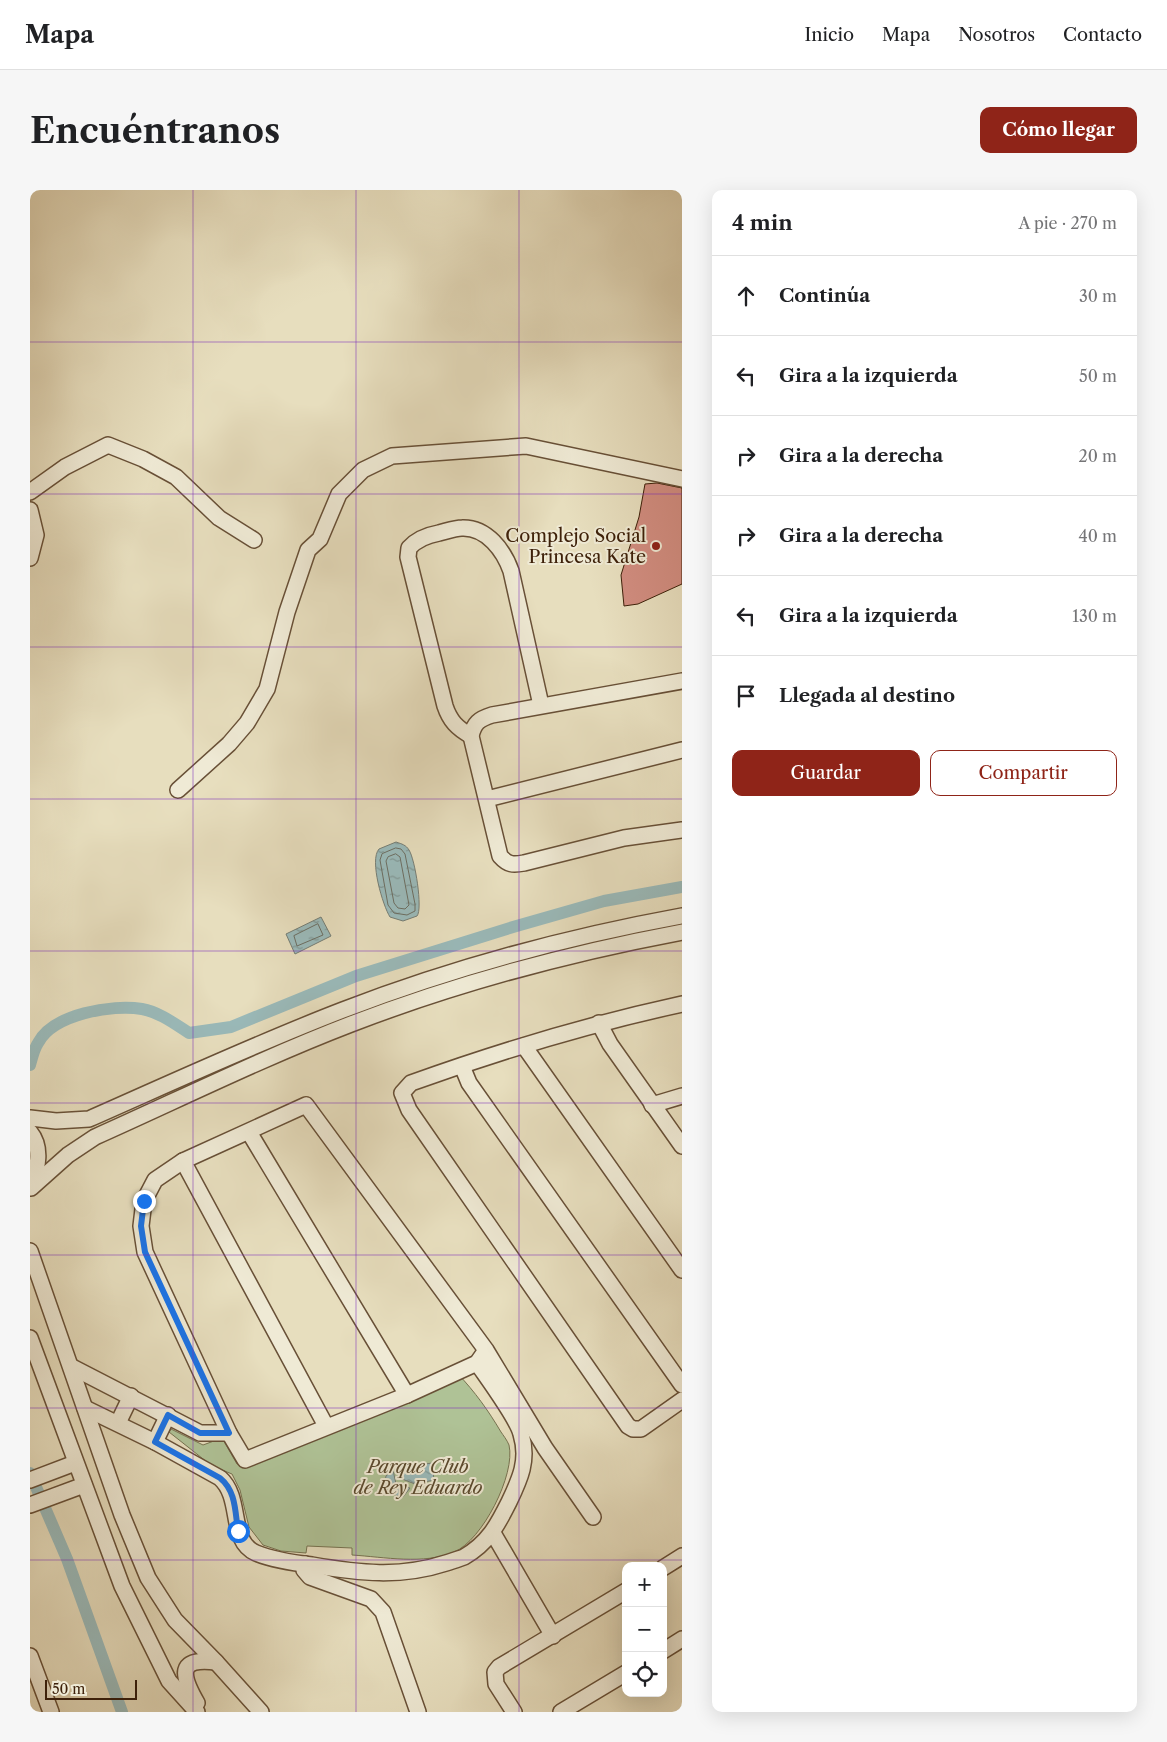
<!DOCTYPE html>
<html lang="es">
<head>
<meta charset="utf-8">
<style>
	:root { --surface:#fff; --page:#f6f6f6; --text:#202124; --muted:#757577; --line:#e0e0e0; --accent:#8f2418 }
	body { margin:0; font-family:"Libre Caslon Text",serif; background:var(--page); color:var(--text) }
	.controls { position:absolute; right:15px; bottom:15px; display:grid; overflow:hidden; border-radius:10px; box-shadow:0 5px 20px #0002 }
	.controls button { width:45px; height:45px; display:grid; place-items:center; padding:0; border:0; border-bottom:1px solid var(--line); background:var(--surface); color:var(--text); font:25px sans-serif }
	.scale { position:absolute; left:15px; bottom:12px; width:92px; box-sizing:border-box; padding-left:5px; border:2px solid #3e210a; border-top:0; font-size:14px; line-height:18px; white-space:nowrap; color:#3e210a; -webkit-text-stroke:4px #efead5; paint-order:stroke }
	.stop { position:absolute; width:15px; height:15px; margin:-11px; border:4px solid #1a73e8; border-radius:50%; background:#fff }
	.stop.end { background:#1a73e8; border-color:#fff; box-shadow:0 1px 5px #0008 }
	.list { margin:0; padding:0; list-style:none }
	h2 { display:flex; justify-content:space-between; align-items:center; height:65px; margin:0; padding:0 20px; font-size:21px }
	h2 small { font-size:16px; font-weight:400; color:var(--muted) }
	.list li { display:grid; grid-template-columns:32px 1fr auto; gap:15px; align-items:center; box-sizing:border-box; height:80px; padding:0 20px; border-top:1px solid var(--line) }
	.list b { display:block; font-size:19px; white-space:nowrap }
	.list em { font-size:16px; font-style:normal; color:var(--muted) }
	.actions { display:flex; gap:10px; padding:15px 20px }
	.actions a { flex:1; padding:11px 0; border:1px solid var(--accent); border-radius:10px; text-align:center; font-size:18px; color:var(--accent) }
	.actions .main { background:var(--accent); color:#fff }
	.icon { flex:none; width:28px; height:28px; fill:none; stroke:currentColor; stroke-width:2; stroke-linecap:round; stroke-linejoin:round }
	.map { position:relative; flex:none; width:652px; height:1522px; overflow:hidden; border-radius:10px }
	header { display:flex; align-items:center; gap:30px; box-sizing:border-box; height:70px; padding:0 25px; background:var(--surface); border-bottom:1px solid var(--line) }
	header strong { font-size:24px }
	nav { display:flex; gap:28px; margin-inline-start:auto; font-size:18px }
	.intro { display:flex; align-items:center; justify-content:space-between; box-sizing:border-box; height:120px; padding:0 30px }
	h1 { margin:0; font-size:35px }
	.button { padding:12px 22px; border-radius:10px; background:var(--accent); color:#fff; font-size:18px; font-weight:700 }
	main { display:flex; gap:30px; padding:0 30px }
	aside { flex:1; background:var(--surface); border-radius:10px; box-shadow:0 5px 20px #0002 }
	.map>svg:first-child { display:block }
	.park { fill:#afc296; stroke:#767250 }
	.water { fill:url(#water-ripples); stroke:#757d74 }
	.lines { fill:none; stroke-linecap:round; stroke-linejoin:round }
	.shore { stroke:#6c6e62; stroke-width:1 }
	.canal { stroke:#9ababa; stroke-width:12 }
	.building { fill:#d18d80; stroke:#3e210a }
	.minor-casing { stroke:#685037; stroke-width:18 }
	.minor { stroke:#efead5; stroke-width:15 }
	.route { stroke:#1a73e8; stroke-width:6 }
	.grid { fill:none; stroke:#7b2cbf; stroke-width:1; stroke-opacity:0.55 }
	.poi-dot { fill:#8f2418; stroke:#efead5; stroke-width:2 }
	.labels { text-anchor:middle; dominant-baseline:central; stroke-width:4; stroke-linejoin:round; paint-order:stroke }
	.poi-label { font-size:18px; fill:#3e210a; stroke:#efead5; text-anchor:end }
	.park-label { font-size:18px; font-style:italic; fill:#5a492d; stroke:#efead5 }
</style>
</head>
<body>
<header>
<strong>Mapa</strong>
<nav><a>Inicio</a><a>Mapa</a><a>Nosotros</a><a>Contacto</a></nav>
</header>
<div class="intro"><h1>Encuéntranos</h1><a class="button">Cómo llegar</a></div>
<main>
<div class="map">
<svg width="652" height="1522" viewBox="0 0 652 1522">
	<defs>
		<pattern id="water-ripples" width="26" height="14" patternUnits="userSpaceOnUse" patternTransform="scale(1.25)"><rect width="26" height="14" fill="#9ababa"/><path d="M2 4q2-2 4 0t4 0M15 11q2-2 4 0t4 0" fill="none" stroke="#7f9795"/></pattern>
	</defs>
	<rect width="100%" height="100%" fill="#e7debe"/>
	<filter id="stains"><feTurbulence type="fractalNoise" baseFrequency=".004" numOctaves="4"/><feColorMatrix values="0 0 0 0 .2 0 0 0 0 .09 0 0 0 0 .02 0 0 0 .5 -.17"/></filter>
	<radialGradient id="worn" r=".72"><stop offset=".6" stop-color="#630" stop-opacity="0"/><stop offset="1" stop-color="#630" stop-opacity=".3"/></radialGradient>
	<path class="park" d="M428,1184C445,1202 458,1220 471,1242C473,1245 477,1250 479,1255C486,1284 452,1351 424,1362C394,1375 354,1367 322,1365V1358L277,1356L276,1363L251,1361L233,1355L219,1337L210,1300L202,1284L182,1276L139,1242L141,1239L173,1255L192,1248L207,1274Z"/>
	<g class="water">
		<path d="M366,652C372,654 376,655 379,660C385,669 393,719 387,726L373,731L360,727C353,716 339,670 349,659Z"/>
		<polygon points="291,727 301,746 265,764 256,744"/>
		<polygon points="402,1273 404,1290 385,1294 372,1289 370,1278"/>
		<path d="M363,1280L366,1294L380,1298L373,1307C360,1305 353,1299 356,1286Z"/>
	</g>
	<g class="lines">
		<g class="shore">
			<polygon points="366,658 371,659 375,664 385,714 385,721 377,725 364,723 358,715 350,670 352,664"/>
			<polygon points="366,664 370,667 379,715 375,719 368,718 364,713 356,671 358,667"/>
			<polygon points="288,734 293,745 267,756 264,746"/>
		</g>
		<g class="canal">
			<path d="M0,875C2,868 4,859 8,853C23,824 82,814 112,819C129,822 145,834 159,843L201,837L326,786L483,737L574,711L652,697"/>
			<polyline points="0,1283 37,1369 92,1522"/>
		</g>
	</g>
	<polygon class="building" points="627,293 652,298 652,394 608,414 594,416 591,385 609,327 615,294"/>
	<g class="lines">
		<defs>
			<g id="minor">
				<polyline points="0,302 35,277 78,255 113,269 146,287 189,328 224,350"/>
				<polyline points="0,320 6,345 0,368"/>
				<path d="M652,491L462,525C449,529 444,533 441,546L470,666C478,675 483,675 494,673L594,648L652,640"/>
				<path d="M441,546C427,538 420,531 415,516L378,367L379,358C387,349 398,345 409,343C417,341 425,338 432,338C457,337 474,361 481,381L511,515"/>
				<polyline points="148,600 199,554 217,533 237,499 257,422 278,360 290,349 309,304 333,280 362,266 496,256 652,289"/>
				<polyline points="457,609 652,560"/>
				<path d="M652,814C560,834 470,861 381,893L372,903L379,920L598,1236L603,1239H611L652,1210"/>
				<polyline points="569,833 580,854 652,956"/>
				<polyline points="494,856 652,1080"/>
				<polyline points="432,876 439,893 652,1195"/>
				<polyline points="622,915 652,906"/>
				<path d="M0,928L26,931L59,929C143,892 227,853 313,820C422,778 537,747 652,726"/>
				<path d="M0,942C13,958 7,978 2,996"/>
				<polyline points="219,942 377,1205"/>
				<polyline points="153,971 296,1236"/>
				<path d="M1,998L38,965L65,947C150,909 235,867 321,834C428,793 540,763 652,742"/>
				<polyline points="0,1061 92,1325 118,1388 145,1430 186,1472 231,1522"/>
				<polyline points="0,1148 92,1396 139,1491 167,1522"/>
				<polyline points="456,1160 447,1173 377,1205 215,1270 199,1243 115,1062 111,1036 114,1011 125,990 153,971 276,915 456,1160 515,1258 563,1327"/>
				<polyline points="42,1177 170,1243 199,1243"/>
				<path d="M55,1218L125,1252L190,1288C213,1308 198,1351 226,1363C243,1370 264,1373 282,1375C329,1383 370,1388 416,1373C422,1371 429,1369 434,1367C458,1353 467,1336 479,1312C490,1289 499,1270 491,1244C487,1228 458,1189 447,1173"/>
				<polyline points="88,1233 101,1206"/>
				<polyline points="125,1252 138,1225"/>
				<polyline points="0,1290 45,1273"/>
				<polyline points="0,1315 54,1295"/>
				<polyline points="463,1343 523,1446"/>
				<polyline points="275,1374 274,1380 280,1387 341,1409 353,1422 388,1522"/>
				<polyline points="633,1378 652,1366"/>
				<polyline points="633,1461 652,1449"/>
				<polyline points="0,1466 21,1522"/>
				<path d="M167,1513C151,1485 147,1467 186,1472"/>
				<polyline points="484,1522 466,1494 465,1482 469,1477 596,1401"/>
				<polyline points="531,1522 596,1483"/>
			</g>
		</defs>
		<use href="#minor" class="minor-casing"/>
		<use href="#minor" class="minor"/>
	</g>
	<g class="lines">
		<path class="route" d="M114,1011L111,1036L115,1062L199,1243H170L138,1225L125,1252L190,1288C206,1301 205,1321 208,1341"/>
	</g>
	<path class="grid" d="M163,0V1522M326,0V1522M489,0V1522M0,152H652M0,304H652M0,457H652M0,609H652M0,761H652M0,913H652M0,1065H652M0,1218H652M0,1370H652"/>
	<circle class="poi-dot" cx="626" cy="356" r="5"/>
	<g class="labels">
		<g class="poi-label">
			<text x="616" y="346">Complejo Social<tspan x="616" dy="21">Princesa Kate</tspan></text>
		</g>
		<g class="park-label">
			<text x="388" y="1277">Parque Club<tspan x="388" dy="21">de Rey Eduardo</tspan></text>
		</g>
	</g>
	<rect width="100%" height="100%" filter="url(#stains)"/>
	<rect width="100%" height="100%" fill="url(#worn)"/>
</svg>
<div class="controls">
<button>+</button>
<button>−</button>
<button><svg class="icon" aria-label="locate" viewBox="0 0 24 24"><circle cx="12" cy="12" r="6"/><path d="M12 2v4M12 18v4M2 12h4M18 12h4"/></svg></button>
</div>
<div class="scale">50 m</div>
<div class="stop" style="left:208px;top:1341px"></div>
<div class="stop end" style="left:114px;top:1011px"></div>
</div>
<aside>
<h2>4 min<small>A pie · 270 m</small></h2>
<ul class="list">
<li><svg class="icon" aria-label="ahead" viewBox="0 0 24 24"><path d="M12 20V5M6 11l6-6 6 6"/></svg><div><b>Continúa</b></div><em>30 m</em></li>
<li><svg class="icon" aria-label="left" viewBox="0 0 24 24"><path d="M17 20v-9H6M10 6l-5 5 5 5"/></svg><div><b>Gira a la izquierda</b></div><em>50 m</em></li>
<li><svg class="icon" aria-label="right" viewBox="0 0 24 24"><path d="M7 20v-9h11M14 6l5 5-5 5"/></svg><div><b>Gira a la derecha</b></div><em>20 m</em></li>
<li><svg class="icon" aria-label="right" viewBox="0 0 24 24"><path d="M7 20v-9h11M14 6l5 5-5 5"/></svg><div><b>Gira a la derecha</b></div><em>40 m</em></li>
<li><svg class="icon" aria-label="left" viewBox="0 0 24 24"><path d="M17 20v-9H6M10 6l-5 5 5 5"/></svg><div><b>Gira a la izquierda</b></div><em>130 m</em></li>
<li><svg class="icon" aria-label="arrive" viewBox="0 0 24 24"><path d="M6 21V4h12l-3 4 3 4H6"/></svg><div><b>Llegada al destino</b></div></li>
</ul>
<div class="actions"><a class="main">Guardar</a><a>Compartir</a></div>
</aside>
</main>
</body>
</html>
